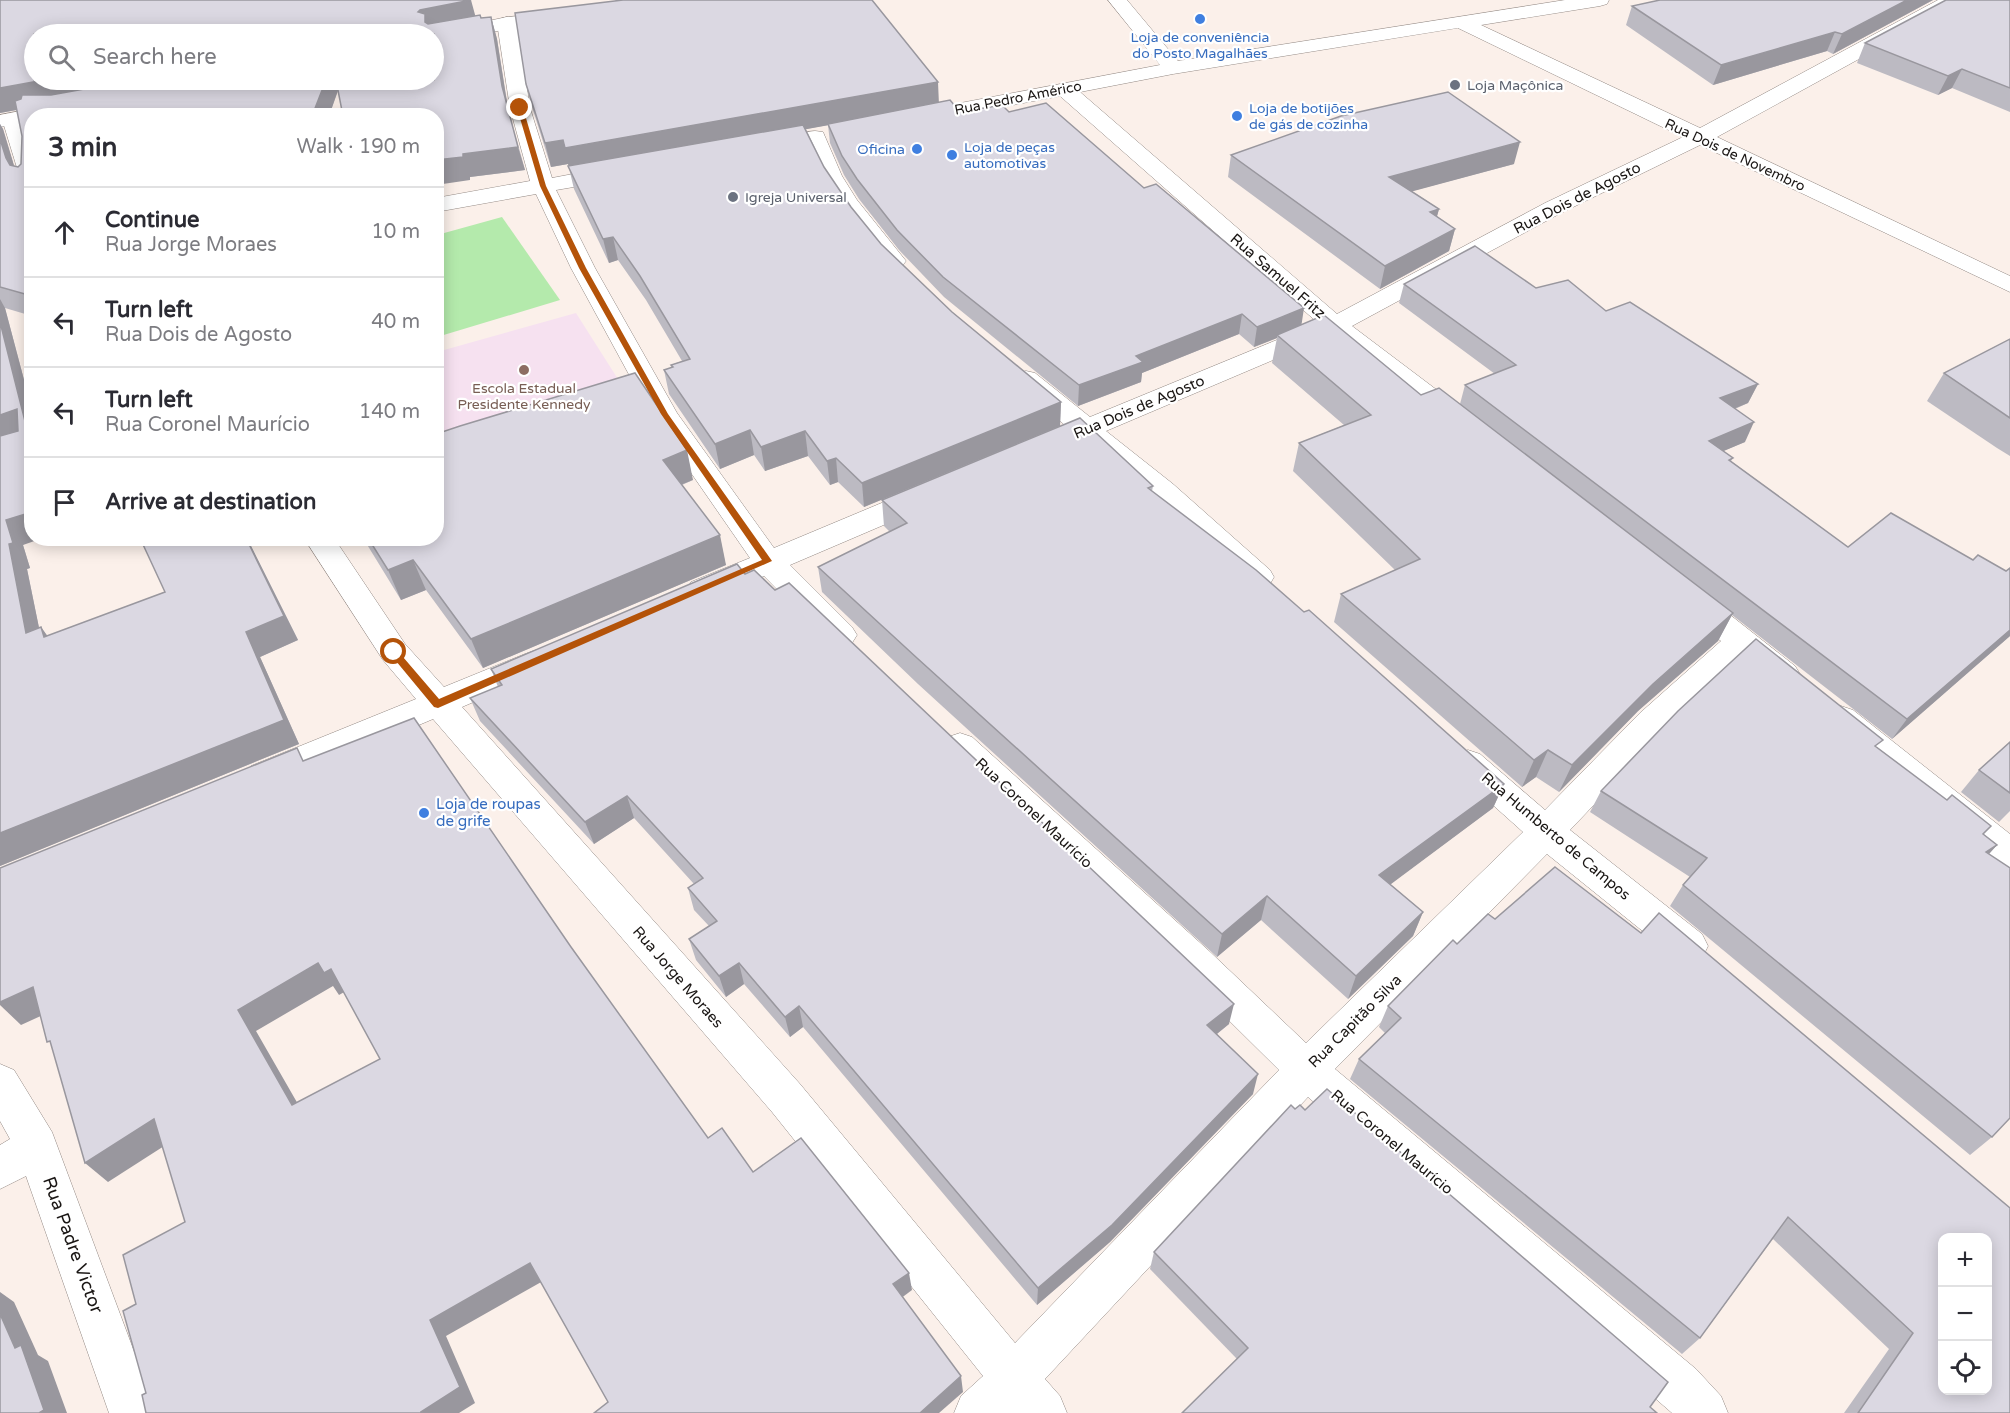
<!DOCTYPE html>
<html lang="en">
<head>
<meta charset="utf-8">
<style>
	:root { --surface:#fff; --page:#f7f7f7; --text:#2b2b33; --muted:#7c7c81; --line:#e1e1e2 }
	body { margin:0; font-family:"Varela Round",sans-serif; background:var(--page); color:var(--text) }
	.controls { position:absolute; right:18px; bottom:18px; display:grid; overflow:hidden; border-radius:12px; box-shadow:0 3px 15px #0003 }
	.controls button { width:54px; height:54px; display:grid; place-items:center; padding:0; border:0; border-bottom:2px solid var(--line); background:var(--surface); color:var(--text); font:30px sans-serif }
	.stop { position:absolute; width:18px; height:18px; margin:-14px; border:4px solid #b45309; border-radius:50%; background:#fff }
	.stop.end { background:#b45309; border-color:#fff; box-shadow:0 2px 6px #0008 }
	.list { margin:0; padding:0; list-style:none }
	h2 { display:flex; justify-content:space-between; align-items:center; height:78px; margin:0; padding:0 24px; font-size:26px }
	h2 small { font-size:20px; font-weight:400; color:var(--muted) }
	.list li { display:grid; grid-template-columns:39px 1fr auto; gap:18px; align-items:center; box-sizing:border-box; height:90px; padding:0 24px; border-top:2px solid var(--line) }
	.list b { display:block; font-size:22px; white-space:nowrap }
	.list p { margin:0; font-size:20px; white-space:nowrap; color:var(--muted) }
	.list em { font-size:20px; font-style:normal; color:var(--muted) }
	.icon { flex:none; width:33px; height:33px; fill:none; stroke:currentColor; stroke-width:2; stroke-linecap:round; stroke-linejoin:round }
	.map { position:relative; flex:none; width:2010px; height:1413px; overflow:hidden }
	.search { position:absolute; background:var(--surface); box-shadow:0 3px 15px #0003; left:24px; top:24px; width:420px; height:66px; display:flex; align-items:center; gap:15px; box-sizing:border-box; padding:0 21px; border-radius:33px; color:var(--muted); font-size:22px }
	.panel { position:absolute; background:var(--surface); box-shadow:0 3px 15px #0003; left:24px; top:108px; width:420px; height:438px; border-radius:24px }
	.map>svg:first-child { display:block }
	.education { fill:#f6e1f0 }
	.green { fill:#b4eaac }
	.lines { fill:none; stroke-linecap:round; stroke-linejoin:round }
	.street-casing { stroke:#928883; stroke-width:1 }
	.secondary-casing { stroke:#928883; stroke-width:1 }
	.street { fill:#fff; fill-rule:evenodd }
	.secondary { fill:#fff; fill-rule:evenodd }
	.wall { fill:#bcbac2; fill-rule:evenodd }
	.shaded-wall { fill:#99979e }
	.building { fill:#dbd8e2; stroke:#99979e; stroke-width:1.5; fill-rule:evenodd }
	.route { fill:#b45309 }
	.shop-dot { fill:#3f7fe0; stroke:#fff; stroke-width:2 }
	.worship-dot { fill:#6b7280; stroke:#fff; stroke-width:2 }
	.education-dot { fill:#8d6e63; stroke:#fff; stroke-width:2 }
	.labels { text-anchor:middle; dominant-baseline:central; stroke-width:4.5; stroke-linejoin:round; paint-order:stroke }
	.far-shop-label { font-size:14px; fill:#366cbe; stroke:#fff; text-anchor:start }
	.far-worship-label { font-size:14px; fill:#5b616d; stroke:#fff; text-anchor:start }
	.far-street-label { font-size:14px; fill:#1a1614; stroke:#fff }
	.far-education-label { font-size:14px; fill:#785e54; stroke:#fff }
	.street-label { font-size:15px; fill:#1a1614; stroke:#fff }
	.shop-label { font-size:15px; fill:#366cbe; stroke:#fff; text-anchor:start }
	.near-street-label { font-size:18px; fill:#1a1614; stroke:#fff }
</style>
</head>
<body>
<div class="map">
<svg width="2010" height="1413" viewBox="0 0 2010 1413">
	<rect width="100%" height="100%" fill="#fbf0ea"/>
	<polygon class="education" points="576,313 623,387 437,444 437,352"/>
	<polygon class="green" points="502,217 560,300 437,337 437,235"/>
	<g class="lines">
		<defs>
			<g id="street">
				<path d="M1108,0H1127L1178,61L1565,0H1609L1607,4L1600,6L1481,25L1700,128L1938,0H1961L1959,4L1717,137L2010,276V292L1700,145L1561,213L1352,326L1470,415L1474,421L1470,427L1460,429L1450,427L1332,335L1106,431L1173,484L1270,570L1274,577L1270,584L1259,588L1248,584L1153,498L1084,440L1048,454L1038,451L1034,445L1038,439L1067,427L1013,379L1017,373L1026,371L1035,373L1090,417L1318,323L1060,96L913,124L906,122L902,118L906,114L913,112L1160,65ZM1458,28L1683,137L1545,203L1337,314L1080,92L1173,74Z"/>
				<path d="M507,17L514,19L517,23L530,108L552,178L615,166L623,168L626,173L623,178L615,180L556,190L595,268L677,413L774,548L915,489L925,487L935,489L939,496L935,503L790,565L852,627L857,635L852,643L841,646L830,643L764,576C743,585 714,604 691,598L687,590L691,582L750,558L651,415L571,268L536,194L436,212V198L530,181L510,108L497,23L500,19Z"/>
				<path d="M13,113L20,115C35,135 32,163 32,188L24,186L21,181L2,119L6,115Z"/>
				<polygon points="815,131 823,132 842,176 857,200 906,261 902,266 894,268 886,266 837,203 820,176 804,137 807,132"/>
				<path d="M304,538H334L405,644L444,687L525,654L536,650L547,654L552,662L547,670L462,707L800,1084L1015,1343L1279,1070L1182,974L948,755L943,746L948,737L960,733L972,737L1208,950L1306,1043L1523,832L1456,772L1451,763L1456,754L1468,750L1480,754L1545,810L1640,713L1721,641L1679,608L1675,600L1679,592L1690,589L1701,592L1795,666L1800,674L1795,682C1773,689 1759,672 1742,658L1664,731L1570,830L1702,934L1708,946L1702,958L1689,962L1676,958L1547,854L1335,1069L1696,1369L1721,1396L1728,1413H1672L1308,1097L1045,1379L1060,1396L1067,1413H954L961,1396L983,1376L772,1112L433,719L275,786L263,790L251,786L246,776L251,766L416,699L383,660Z"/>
				<polygon points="1841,706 1853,710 2010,834 2010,869 1997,864 1829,728 1824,719 1829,710"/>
				<polygon points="0,1064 14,1070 52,1132 157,1413 109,1413 26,1176 0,1189 0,1145 10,1139 0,1121"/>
			</g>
			<g id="secondary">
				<polygon points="563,12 570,14 573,18 570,22 507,29 434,44 434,34 427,34 507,17"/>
				<polygon points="61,103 68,105 71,109 68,113 32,116 32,121 0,127 0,115"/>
			</g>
		</defs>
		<use href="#street" class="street-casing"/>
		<use href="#secondary" class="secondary-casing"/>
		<use href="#street" class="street"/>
		<use href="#secondary" class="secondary"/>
	</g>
	<g class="wall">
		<path d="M0,0L476,16L481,18L491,17L497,39L508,108L525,170L470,177V180L338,90L329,116H32V316L5,308L32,410V538L23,545L30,568L27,569L39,628L41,627L47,636L165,592L140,538H247L298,640L260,657L299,744L0,866V124L3,129L14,166L18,167L21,164L22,136L17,110L0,113ZM34,34L434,80H34Z"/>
		<polygon points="615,0 872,0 939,103 960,112 1009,112 1301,325 1421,395 1460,404 1465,385 1495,374 1399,303 1404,284 1536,288 1606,311 1758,384 1748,403 1735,409 1745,442 1723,451 1733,458 1731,461 1848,547 1973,560 2006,571 2010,568 2010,636 1892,739 1732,615 1718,641 1638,711 1559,792 1536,777 1522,787 1334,622 1341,594 1395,570 1293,471 1299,443 1344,425 1272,363 1277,338 1254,347 1239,334 1142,373 1141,382 1078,406 944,297 899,250 859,199 844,175 830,143 828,125 806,129 824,167 851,207 881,244 952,312 1061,402 1060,426 864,507 838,482 830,485 808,456 765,471 754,455 720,469 669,394 664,370 672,368 671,365 682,361 646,300 618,260 609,263 574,189 568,164 551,167 532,107 526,84 616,1"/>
		<polygon points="1660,0 1933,0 1833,54 1827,51 1713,85 1626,25 1632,6"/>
		<polygon points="2010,0 2010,112 1952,88 1938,95 1857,63 1865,43"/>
		<polygon points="1231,155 1514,164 1412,191 1439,209 1437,216 1455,229 1449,251 1380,289 1228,177"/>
		<polygon points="2010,339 2010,456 1997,448 1927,401 1944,373"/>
		<polygon points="693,480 682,485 726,565 483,668 426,590 401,600 363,538 436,538"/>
		<polygon points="1153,486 1152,491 1304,612 1504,784 1493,808 1390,884 1423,912 1413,936 1348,999 1261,920 1217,957 918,684 822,592 818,567 890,532 884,526 882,500"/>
		<polygon points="745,574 1229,1024 1217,1034 1253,1094 1110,1242 1037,1305 803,1027 790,1037 744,984 726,997 696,960 689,939 709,926 694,910 688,888 694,884 634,818 594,844 480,721 470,698 498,687 491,669"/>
		<polygon points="2010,742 2010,811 1999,822 1961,792 1979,770"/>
		<polygon points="1877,747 1997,845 1989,854 1992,1137 1970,1155 1670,906 1683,885 1690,877 1590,812 1601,791"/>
		<polygon points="1488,914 2010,1413 1844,1413 1889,1349 1773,1239 1700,1338 1682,1354 1350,1079 1359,1059 1385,1033 1379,1027 1388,1006 1457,944"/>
		<polygon points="1154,1252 1650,1407 1237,1359 1150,1269"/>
	</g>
	<g class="shaded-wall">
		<polygon points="471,0 477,22 427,32 418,12 420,10"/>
		<polygon points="1907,0 1933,0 1833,54 1842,34"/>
		<polygon points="491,17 497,39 508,109 502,86"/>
		<polygon points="1835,32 1827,51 1713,85 1721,65"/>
		<polygon points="1962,69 1952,88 1938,95 1948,76"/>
		<polygon points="44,80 176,80 0,113 0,88"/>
		<polygon points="326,80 340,80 341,82 329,116 312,116"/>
		<polygon points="938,82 939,105 571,172 568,164 551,167 545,143"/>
		<polygon points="0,124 3,129 19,182 6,158 0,139"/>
		<polygon points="1520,142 1514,164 1384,199 1389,177"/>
		<polygon points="518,147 525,170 470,177 470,180 436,185 436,160 463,154"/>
		<polygon points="1439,209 1433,231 1430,212"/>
		<polygon points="1455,229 1449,251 1380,289 1385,266"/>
		<polygon points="613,237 618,260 609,263 603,239"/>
		<polygon points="0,299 5,308 32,410 32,449 0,445"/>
		<polygon points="1304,308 1301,328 1277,335 1277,338 1254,347 1257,327"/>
		<polygon points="1242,314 1239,334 1142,373 1141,382 1078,406 1079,385 1136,356"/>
		<polygon points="1758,384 1748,403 1711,418 1720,398"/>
		<polygon points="1061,402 1060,426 864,507 862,483"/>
		<polygon points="1754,422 1745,442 1700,461 1709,441"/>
		<polygon points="750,430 754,455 720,469 715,444"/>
		<polygon points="805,431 808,456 765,471 761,447"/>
		<polygon points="687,450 693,480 670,489 663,460"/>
		<polygon points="836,458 838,482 830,485 827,461"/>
		<polygon points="32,512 32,538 43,538 23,545 30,568 27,569 45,657 26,633 9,544 6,520"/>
		<polygon points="720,535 726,565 483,668 471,639"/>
		<polygon points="246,538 247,538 298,640 260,657 299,744 0,866 0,833 246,632"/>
		<polygon points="413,560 426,590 401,600 388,570"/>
		<polygon points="1733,613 1718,641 1638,711 1559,792 1572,765 1653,684"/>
		<polygon points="41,627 59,652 44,637"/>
		<polygon points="2010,630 2010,636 1892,739 1907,719"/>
		<polygon points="1548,750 1536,777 1522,787 1534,760"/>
		<polygon points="1504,784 1493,808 1371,899 1379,875"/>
		<polygon points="627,796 634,818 594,844 585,822"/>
		<polygon points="1997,845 1978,866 1986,852"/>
		<polygon points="1267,896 1261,920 1217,957 1222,934"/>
		<polygon points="1423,912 1413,936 1348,999 1356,976"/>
		<polygon points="318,963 331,969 346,991 339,995 333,986 256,1031 310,1125 292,1105 238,1010"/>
		<polygon points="739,963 744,984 726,997 719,976"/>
		<polygon points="33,987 56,1009 21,1025 0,1005 0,1002"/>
		<polygon points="1234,1004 1229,1024 1203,1045 1207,1025"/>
		<polygon points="799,1006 803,1027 790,1037 785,1017"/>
		<polygon points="1258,1074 1253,1094 1110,1242 1037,1305 1038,1288"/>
		<polygon points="154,1119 175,1139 108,1182 85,1163"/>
		<polygon points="530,1263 543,1281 446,1336 475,1403 459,1413 422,1413 430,1320"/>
		<polygon points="909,1273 912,1290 896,1302 893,1284"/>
		<polygon points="0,1292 14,1302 38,1355 48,1361 67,1413 39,1413 15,1348 0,1314"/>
		<polygon points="961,1376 963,1392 939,1413 920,1413"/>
	</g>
	<g class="building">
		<polygon points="0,0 471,0 420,10 418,12 425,14 425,22 428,24 480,15 481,18 491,17 502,86 518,147 463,154 463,157 436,160 436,116 343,116 336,80 434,80 434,34 34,34 34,80 44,80 0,88"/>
		<polygon points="623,0 872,0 938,82 565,148 563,140 545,143 526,84 515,13"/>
		<polygon points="1660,0 1907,0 1842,34 1835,32 1721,65 1632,6"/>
		<polygon points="1946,0 2010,0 2010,88 1962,69 1948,76 1865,43"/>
		<polygon points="134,80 326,80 312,116 32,116 32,296 0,287 0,139 6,158 10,165 18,167 21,164 22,136 15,101 21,99 22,95 51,95"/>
		<polygon points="1448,92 1520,142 1389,177 1439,209 1430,212 1455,229 1385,266 1231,155 1341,116"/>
		<polygon points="950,100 960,112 1002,105 1009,112 1046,103 1144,188 1156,184 1304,308 1257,327 1242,314 1136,356 1143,362 1079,385 943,277 897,230 857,179 842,156 828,124"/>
		<polygon points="803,125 824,167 851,207 881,244 952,312 1061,402 862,483 836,458 827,461 805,431 761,447 750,430 715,444 664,370 673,367 671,365 690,359 640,276 613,237 603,239 568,166"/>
		<polygon points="1475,246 1536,288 1568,280 1606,311 1630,302 1758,384 1720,398 1754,422 1709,441 1733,458 1729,460 1848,547 1891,513 1973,560 1978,555 2006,571 2010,568 2010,630 1907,719 1465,385 1516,365 1404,284"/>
		<polygon points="1324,315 1421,395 1439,388 1733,613 1653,684 1572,765 1548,750 1534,760 1341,594 1420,559 1299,443 1371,415 1277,335"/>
		<polygon points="0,322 32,449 32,512 6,520 13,543 9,544 26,633 41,627 44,637 165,592 140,538 246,538 284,616 246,632 284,720 0,833 0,436 18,431 17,409 0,415"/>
		<polygon points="2010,339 2010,418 1944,373"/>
		<polygon points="635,373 687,450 663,460 720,535 471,639 413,560 388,570 368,538 436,538 436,434 460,426"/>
		<polygon points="1080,418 1153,486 1148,488 1256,570 1304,612 1309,610 1504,784 1379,875 1423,912 1356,976 1267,896 1222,934 917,658 818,567 907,523 882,500"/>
		<polygon points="737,564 745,574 754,570 775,590 789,583 1234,1004 1207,1025 1258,1074 1112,1225 1038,1288 799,1006 785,1017 739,963 719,976 689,939 717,921 688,888 703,878 627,796 585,822 470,698 502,685 491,669"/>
		<polygon points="1756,639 1883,740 1875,746 1947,800 1952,795 1991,826 1983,834 1997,845 1986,852 2010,868 2010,1118 1992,1137 1683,885 1707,858 1601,791 1678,711"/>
		<path d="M414,718L571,947L708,1138L722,1128L753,1172L801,1138L909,1273L893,1284L961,1376L920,1413H594L608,1402L530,1263L430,1320L460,1387L421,1412L422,1413H146L142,1395L146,1393L123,1311L136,1304L123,1255L185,1222L154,1119L85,1163L50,1041L47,1042L33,987L0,1002V868L297,748L303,761ZM318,963L324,973L331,969L380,1059L292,1105L238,1010Z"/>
		<polygon points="2010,742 2010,793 1979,770"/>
		<path d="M1555,867L1641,933L1659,913L2010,1208V1413H1858L1913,1333L1788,1217L1700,1338L1359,1059L1401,1018L1388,1006L1453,940L1457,944L1488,914L1495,919ZM1942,1238H1988V1390H1942Z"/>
		<polygon points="1327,1089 1668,1382 1650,1407 1657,1413 1182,1413 1248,1348 1154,1252 1291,1105 1295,1109 1300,1105 1305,1110"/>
		<polygon points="0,1314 15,1348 21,1345 44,1410 39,1413 0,1413"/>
	</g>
	<polygon class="route" points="520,106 523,108 546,186 586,268 668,414 772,561 438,708 434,707 391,655 391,650 397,650 439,699 762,560 661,414 579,268 540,186 517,108"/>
	<g class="shop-dot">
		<circle cx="1200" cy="19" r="6"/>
		<circle cx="1237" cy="116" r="6"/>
		<circle cx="917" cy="149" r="6"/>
		<circle cx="952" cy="155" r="6"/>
		<circle cx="424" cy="813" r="6"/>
	</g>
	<g class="worship-dot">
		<circle cx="1455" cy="85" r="6"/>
		<circle cx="733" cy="197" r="6"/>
	</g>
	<circle class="education-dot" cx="524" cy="370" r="6"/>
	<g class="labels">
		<g class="far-shop-label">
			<text x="1200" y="37" text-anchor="middle">Loja de conveniência<tspan x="1200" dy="16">do Posto Magalhães</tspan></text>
			<text x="1249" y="108">Loja de botijões<tspan x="1249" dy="16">de gás de cozinha</tspan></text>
			<text x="964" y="147">Loja de peças<tspan x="964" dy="16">automotivas</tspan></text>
			<text x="905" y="149" text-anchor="end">Oficina</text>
		</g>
		<g class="far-worship-label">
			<text x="1467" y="85">Loja Maçônica</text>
			<text x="745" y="197">Igreja Universal</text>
		</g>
		<g class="far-street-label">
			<text transform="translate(1018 98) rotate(-11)">Rua Pedro Américo</text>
			<text transform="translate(1735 155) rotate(25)">Rua Dois de Novembro</text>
		</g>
		<g class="far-education-label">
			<text x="524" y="388">Escola Estadual<tspan x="524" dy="16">Presidente Kennedy</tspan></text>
		</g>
		<g class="street-label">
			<text transform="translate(1577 198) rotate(-27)">Rua Dois de Agosto</text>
			<text transform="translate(1278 276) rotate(41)">Rua Samuel Fritz</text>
			<text transform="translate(1139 407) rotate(-23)">Rua Dois de Agosto</text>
			<text transform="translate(1034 813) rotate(43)">Rua Coronel Maurício</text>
			<text transform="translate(1556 836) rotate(40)">Rua Humberto de Campos</text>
			<text transform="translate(678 977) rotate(49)">Rua Jorge Moraes</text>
			<text transform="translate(1355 1021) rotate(-45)">Rua Capitão Silva</text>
			<text transform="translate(1392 1142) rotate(40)">Rua Coronel Maurício</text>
		</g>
		<g class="shop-label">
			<text x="436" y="804">Loja de roupas<tspan x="436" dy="17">de grife</tspan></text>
		</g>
		<g class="near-street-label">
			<text transform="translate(73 1245) rotate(70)">Rua Padre Victor</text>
		</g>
	</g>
</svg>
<div class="controls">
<button>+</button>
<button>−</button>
<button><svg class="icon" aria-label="locate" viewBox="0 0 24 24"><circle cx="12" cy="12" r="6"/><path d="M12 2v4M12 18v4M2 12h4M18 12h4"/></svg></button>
</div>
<div class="stop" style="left:394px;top:652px"></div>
<div class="stop end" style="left:520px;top:108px"></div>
<div class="search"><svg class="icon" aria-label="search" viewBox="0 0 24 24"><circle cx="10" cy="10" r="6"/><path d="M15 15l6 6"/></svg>Search here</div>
<section class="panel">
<h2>3 min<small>Walk · 190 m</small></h2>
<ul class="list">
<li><svg class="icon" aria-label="ahead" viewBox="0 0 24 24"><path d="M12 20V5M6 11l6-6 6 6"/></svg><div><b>Continue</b><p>Rua Jorge Moraes</p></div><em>10 m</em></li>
<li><svg class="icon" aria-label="left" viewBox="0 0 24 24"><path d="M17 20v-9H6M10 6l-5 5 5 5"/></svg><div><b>Turn left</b><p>Rua Dois de Agosto</p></div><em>40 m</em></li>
<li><svg class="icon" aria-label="left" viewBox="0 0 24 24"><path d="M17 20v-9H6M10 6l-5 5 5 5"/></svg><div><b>Turn left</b><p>Rua Coronel Maurício</p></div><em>140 m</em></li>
<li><svg class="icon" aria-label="arrive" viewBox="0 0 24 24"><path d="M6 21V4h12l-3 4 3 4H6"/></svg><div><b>Arrive at destination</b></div></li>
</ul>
</section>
</div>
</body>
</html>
